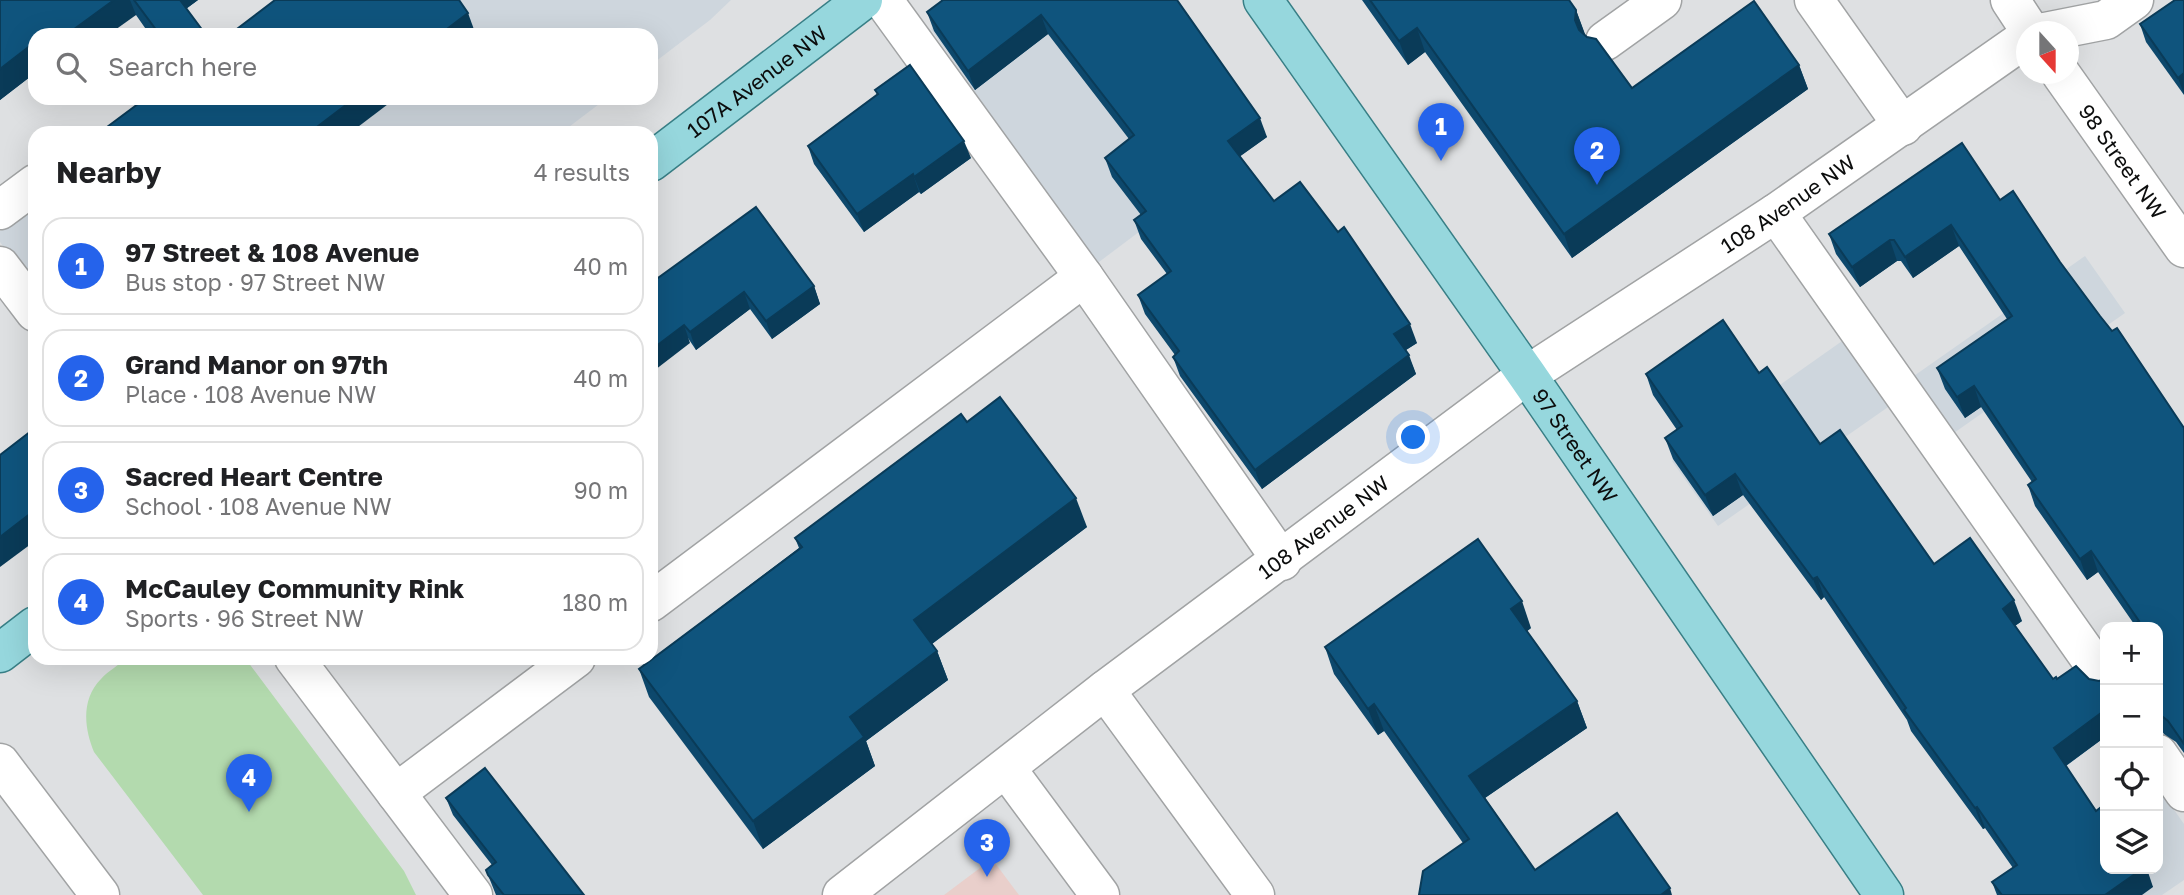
<!DOCTYPE html>
<html lang="en">
<head>
<meta charset="utf-8">
<style>
	:root { --surface:#fff; --page:#f6f6f6; --text:#202124; --muted:#757577; --line:#e0e0e0; --accent:#2563eb }
	body { margin:0; font-family:"Golos Text",sans-serif; background:var(--page); color:var(--text) }
	.controls { position:absolute; right:21px; bottom:21px; display:grid; overflow:hidden; border-radius:14px; box-shadow:0 7px 28px #0002 }
	.controls button { width:63px; height:63px; display:grid; place-items:center; padding:0; border:0; border-bottom:2px solid var(--line); background:var(--surface); color:var(--text); font:35px sans-serif }
	.compass { position:absolute; left:2016px; top:21px; width:63px; height:63px; border-radius:50%; background:var(--surface); box-shadow:0 7px 28px #0002; rotate:159deg }
	.you { position:absolute; left:1414px; top:438px; width:24px; height:24px; margin:-18px; border:5px solid #fff; border-radius:50%; background:#1a73e8; box-shadow:0 0 0 10px #1a73e833 }
	.badge { display:grid; place-items:center; width:46px; height:46px; border-radius:50%; background:var(--accent); color:#fff; font-size:23px; font-weight:700 }
	.pin { position:absolute; translate:-50% -58px; filter:drop-shadow(0 2px 4px #0008) }
	.pin::after { content:''; position:absolute; top:37px; width:24px; height:21px; background:inherit; clip-path:polygon(0 0,100% 0,50% 100%) }
	.list { margin:0; padding:0; list-style:none }
	h2 { display:flex; justify-content:space-between; align-items:center; height:91px; margin:0; padding:0 28px; font-size:30px }
	h2 small { font-size:23px; font-weight:400; color:var(--muted) }
	.list li { display:grid; grid-template-columns:46px 1fr auto; gap:21px; align-items:center; box-sizing:border-box; height:98px; margin:0 14px 14px; padding:0 14px; border:2px solid var(--line); border-radius:21px }
	.list b { display:block; font-size:26px; white-space:nowrap }
	.list p { margin:0; font-size:23px; white-space:nowrap; color:var(--muted) }
	.list em { font-size:23px; font-style:normal; color:var(--muted) }
	.icon { flex:none; width:38px; height:38px; fill:none; stroke:currentColor; stroke-width:2; stroke-linecap:round; stroke-linejoin:round }
	.map { position:relative; flex:none; width:2184px; height:895px; overflow:hidden }
	.search { position:absolute; background:var(--surface); box-shadow:0 7px 28px #0002; left:28px; top:28px; width:630px; height:77px; display:flex; align-items:center; gap:18px; box-sizing:border-box; padding:0 24px; border-radius:21px; color:var(--muted); font-size:26px }
	.panel { position:absolute; background:var(--surface); box-shadow:0 7px 28px #0002; left:28px; top:126px; width:630px; height:539px; border-radius:21px }
	.map>svg:first-child { display:block }
	.built { fill:#ced6dd }
	.education { fill:#e9cfcb }
	.green { fill:#b3daae }
	.lines { fill:none; stroke-linecap:round; stroke-linejoin:round }
	.minor-casing { stroke:#a1a3a4; stroke-width:41 }
	.major-casing { stroke:#387f86; stroke-width:41 }
	.minor { stroke:#fff; stroke-width:38 }
	.major { stroke:#96d7dd; stroke-width:38 }
	.wall { fill:#0d486c }
	.shaded-wall { fill:#0a3b58 }
	.building { fill:#0f547d; stroke:#0a3b58; stroke-width:2 }
	.labels { text-anchor:middle; dominant-baseline:central; stroke-width:7; stroke-linejoin:round; paint-order:stroke }
	.street-label { font-size:21px; fill:#0c0d0d; stroke:#fff }
</style>
</head>
<body>
<div class="map">
<svg width="2184" height="895" viewBox="0 0 2184 895">
	<rect width="100%" height="100%" fill="#dee0e2"/>
	<g class="built">
		<polygon points="307,0 731,0 710,20 651,65 651,35 261,35"/>
		<polygon points="969,0 1170,0 1265,137 1095,265 931,29"/>
		<polygon points="177,98 607,98 561,133 131,133"/>
		<polygon points="35,205 35,289 0,242 0,231"/>
		<polygon points="2085,256 2125,313 1951,435 1911,378"/>
		<polygon points="1845,339 1891,405 1718,526 1672,461"/>
		<polygon points="2165,797 2184,824 2184,880 2162,895 2025,895 2105,869 2158,869 2158,802"/>
	</g>
	<polygon class="education" points="992,859 1019,895 944,895"/>
	<path class="green" d="M127,658H245L404,871L416,895H203L94,752C84,728 81,699 101,679C108,671 119,665 127,658Z"/>
	<g class="lines">
		<defs>
			<g id="minor">
				<polyline points="883,0 1084,277 1282,561"/>
				<polyline points="1814,0 1903,126"/>
				<polyline points="2010,0 2031,32"/>
				<polyline points="2045,32 2106,20 2134,0"/>
				<polyline points="1605,41 1662,0"/>
				<path id="s1" d="M2061,74L2184,248"/>
				<polyline points="0,210 35,184"/>
				<polyline points="1776,213 2105,680"/>
				<polyline points="0,266 35,312"/>
				<polyline points="651,602 1084,277"/>
				<polyline points="294,658 473,895"/>
				<polyline points="1105,690 1255,895"/>
				<polyline points="2158,754 2184,792"/>
				<polyline points="0,763 100,895"/>
				<polyline points="1006,768 1100,895"/>
				<polyline points="396,793 576,658"/>
				<path id="s2" d="M842,895L1105,690L1527,375L1776,213L2026,38"/>
			</g>
			<g id="major">
				<path id="s3" d="M1263,0L1527,375L1884,895"/>
				<path id="s4" d="M651,162L863,0"/>
				<polyline points="0,653 35,626"/>
			</g>
		</defs>
		<use href="#minor" class="minor-casing"/>
		<use href="#major" class="major-casing"/>
		<use href="#minor" class="minor"/>
		<use href="#major" class="major"/>
	</g>
	<g class="wall">
		<polygon points="0,0 198,0 186,9 206,35 150,35 136,15 35,35 35,73 0,100"/>
		<polygon points="1177,0 1267,137 1240,156 1274,201 1417,343 1406,350 1416,374 1262,489 1180,376 1173,357 1175,355 1145,314 1138,295 1167,274 1141,239 1134,220 1141,215 1112,177 1105,158 1129,139 1048,34 975,90 934,31 927,12"/>
		<polygon points="1362,0 1569,0 1576,10 1585,35 1632,88 1799,65 1808,89 1572,258 1425,52 1408,65"/>
		<polygon points="2184,0 2184,95 2146,42 2140,24"/>
		<polygon points="875,90 971,158 921,194 919,192 864,232 814,164 808,146 877,95"/>
		<polygon points="2000,200 2060,262 2184,428 2184,753 2176,742 2164,734 2158,725 2158,627 2134,624 2098,572 2087,580 2035,506 2028,485 2032,482 1981,407 1965,418 1945,389 1937,368 2007,319 1959,246 1913,278 1901,261 1897,261 1860,287 1836,254 1829,234"/>
		<polygon points="651,283 814,286 820,304 772,339 750,309 696,350"/>
		<polygon points="1759,373 1820,444 1934,564 2022,621 2015,626 2053,679 2089,679 2099,681 2105,679 2105,737 2066,766 2096,811 2153,887 2013,868 1985,828 1983,829 1911,731 1907,720 1824,597 1821,600 1743,495 1713,516 1673,459 1665,438 1677,430 1653,395 1646,374"/>
		<polygon points="967,422 1087,527 932,644 937,651 948,680 866,741 875,766 763,849 649,697 639,669 799,548 795,538"/>
		<polygon points="1531,628 1527,631 1577,701 1587,728 1485,798 1535,870 1670,888 1419,895 1463,843 1384,731 1378,735 1334,674 1325,647"/>
		<polygon points="446,798 584,895 496,895 486,870 492,865 453,815"/>
		<polygon points="1992,882 2002,895 1997,895"/>
	</g>
	<g class="shaded-wall">
		<polygon points="114,0 130,0 136,15 108,35 66,35"/>
		<polygon points="175,0 198,0 180,13"/>
		<polygon points="1576,10 1585,34 1583,44 1575,20"/>
		<polygon points="468,13 476,35 439,35"/>
		<polygon points="1041,15 1048,34 975,90 968,71"/>
		<polygon points="1417,28 1425,52 1408,65 1399,41"/>
		<polygon points="35,42 35,73 0,100 0,69"/>
		<polygon points="1799,65 1808,89 1572,258 1564,234"/>
		<polygon points="2184,73 2184,94 2178,78"/>
		<polygon points="355,98 396,98 350,133 309,133"/>
		<polygon points="1260,118 1267,137 1235,160 1228,141"/>
		<polygon points="964,141 971,158 921,194 914,177"/>
		<polygon points="913,174 919,192 864,232 857,214"/>
		<polygon points="1951,225 1959,246 1913,278 1905,257"/>
		<polygon points="1890,240 1897,261 1860,287 1852,267"/>
		<polygon points="814,286 820,304 772,339 766,321"/>
		<polygon points="744,292 750,309 696,350 690,332"/>
		<polygon points="1410,324 1417,343 1401,353 1394,334"/>
		<polygon points="684,325 690,343 651,373 651,350"/>
		<polygon points="1409,355 1416,374 1262,489 1255,470"/>
		<polygon points="1974,386 1981,407 1965,418 1957,397"/>
		<polygon points="1735,474 1743,495 1713,516 1705,495"/>
		<polygon points="1076,498 1087,527 925,649 914,620"/>
		<polygon points="35,510 35,541 0,567 0,537"/>
		<polygon points="2091,551 2098,572 2087,580 2080,559"/>
		<polygon points="1817,577 1824,597 1821,600 1813,579"/>
		<polygon points="2014,600 2022,621 2010,629 2003,609"/>
		<polygon points="1522,601 1531,628 1521,636 1511,609"/>
		<polygon points="937,651 948,680 866,741 875,766 763,849 753,821 850,717"/>
		<polygon points="1577,701 1587,728 1479,802 1469,776"/>
		<polygon points="1374,704 1384,731 1378,735 1368,709"/>
		<polygon points="2105,710 2105,737 2061,769 2054,748"/>
		<polygon points="1977,807 1985,828 1983,829 1975,808"/>
		<polygon points="2142,869 2147,869 2153,887 2142,895 2105,895"/>
		<polygon points="1670,888 1672,895 1661,895"/>
	</g>
	<g class="building">
		<polygon points="0,0 114,0 66,35 46,35 45,34 44,35 35,35 35,42 0,69"/>
		<polygon points="134,0 180,0 206,35 160,35"/>
		<polygon points="275,0 459,0 468,13 439,35 229,35"/>
		<polygon points="943,0 1177,0 1260,118 1228,141 1274,201 1300,182 1338,232 1344,227 1410,324 1394,334 1409,355 1255,470 1173,357 1179,351 1138,295 1171,271 1134,220 1146,211 1105,158 1134,135 1041,15 968,71 927,12"/>
		<polygon points="1370,0 1569,0 1576,10 1575,20 1579,30 1587,37 1596,39 1632,88 1754,1 1799,65 1564,234 1417,28 1399,41"/>
		<polygon points="2175,0 2184,0 2184,73 2178,78 2140,24"/>
		<polygon points="910,65 964,141 914,177 913,174 857,214 808,146 878,94 875,90"/>
		<polygon points="146,98 355,98 309,133 99,133"/>
		<polygon points="1962,143 2000,200 2013,191 2060,262 2100,316 2112,331 2117,328 2184,428 2184,744 2168,721 2158,713 2158,627 2129,627 2139,621 2091,551 2080,559 2028,485 2036,479 1974,386 1957,397 1937,368 2012,316 1951,225 1905,257 1894,240 1890,240 1852,267 1829,234"/>
		<polygon points="756,207 814,286 766,321 744,292 690,332 684,325 651,350 651,283"/>
		<polygon points="1723,320 1759,373 1767,367 1820,444 1840,430 1934,564 1970,538 2014,600 2003,609 2053,679 2056,677 2057,679 2076,666 2089,679 2099,681 2105,679 2105,710 2054,748 2096,811 2105,804 2105,869 2142,869 2105,895 2002,895 1992,882 2017,865 1977,807 1975,808 1904,710 1906,708 1817,577 1813,579 1735,474 1705,495 1665,438 1682,426 1646,374"/>
		<polygon points="1000,397 1076,498 914,620 937,651 850,717 864,737 753,821 639,669 802,547 795,538 961,414 967,422"/>
		<polygon points="35,428 35,510 0,537 0,455"/>
		<polygon points="1478,539 1522,601 1511,609 1577,701 1469,776 1535,870 1617,813 1670,888 1661,895 1419,895 1423,871 1469,839 1374,704 1368,709 1325,647"/>
		<polygon points="485,768 584,895 504,895 488,875 486,870 496,862 446,798"/>
	</g>
	<g class="labels">
		<g class="street-label">
			<text stroke="none"><textPath href="#s4" startOffset="133">107A Avenue NW</textPath></text>
			<text stroke="none"><textPath href="#s1" startOffset="107">98 Street NW</textPath></text>
			<text stroke="none"><textPath href="#s2" startOffset="1172">108 Avenue NW</textPath></text>
			<text stroke="none"><textPath href="#s3" startOffset="544">97 Street NW</textPath></text>
			<text stroke="none"><textPath href="#s2" startOffset="606">108 Avenue NW</textPath></text>
		</g>
	</g>
</svg>
<div class="controls">
<button>+</button>
<button>−</button>
<button><svg class="icon" aria-label="locate" viewBox="0 0 24 24"><circle cx="12" cy="12" r="6"/><path d="M12 2v4M12 18v4M2 12h4M18 12h4"/></svg></button>
<button><svg class="icon" aria-label="layers" viewBox="0 0 24 24"><path d="M12 4l9 5-9 5-9-5zM3 14l9 5 9-5"/></svg></button>
</div>
<svg class="compass" viewBox="-18 -18 36 36"><path d="M0-13l5 13h-10z" fill="#e53935"/><path d="M0 13l5-13h-10z" fill="#757577"/></svg>
<div class="you"></div>
<div class="pin badge" style="left:1441px;top:161px">1</div>
<div class="pin badge" style="left:1597px;top:185px">2</div>
<div class="pin badge" style="left:987px;top:877px">3</div>
<div class="pin badge" style="left:249px;top:812px">4</div>
<div class="search"><svg class="icon" aria-label="search" viewBox="0 0 24 24"><circle cx="10" cy="10" r="6"/><path d="M15 15l6 6"/></svg>Search here</div>
<section class="panel">
<h2>Nearby<small>4 results</small></h2>
<ul class="list">
<li><span class="badge">1</span><div><b>97 Street &amp; 108 Avenue</b><p>Bus stop · 97 Street NW</p></div><em>40 m</em></li>
<li><span class="badge">2</span><div><b>Grand Manor on 97th</b><p>Place · 108 Avenue NW</p></div><em>40 m</em></li>
<li><span class="badge">3</span><div><b>Sacred Heart Centre</b><p>School · 108 Avenue NW</p></div><em>90 m</em></li>
<li><span class="badge">4</span><div><b>McCauley Community Rink</b><p>Sports · 96 Street NW</p></div><em>180 m</em></li>
</ul>
</section>
</div>
</body>
</html>
